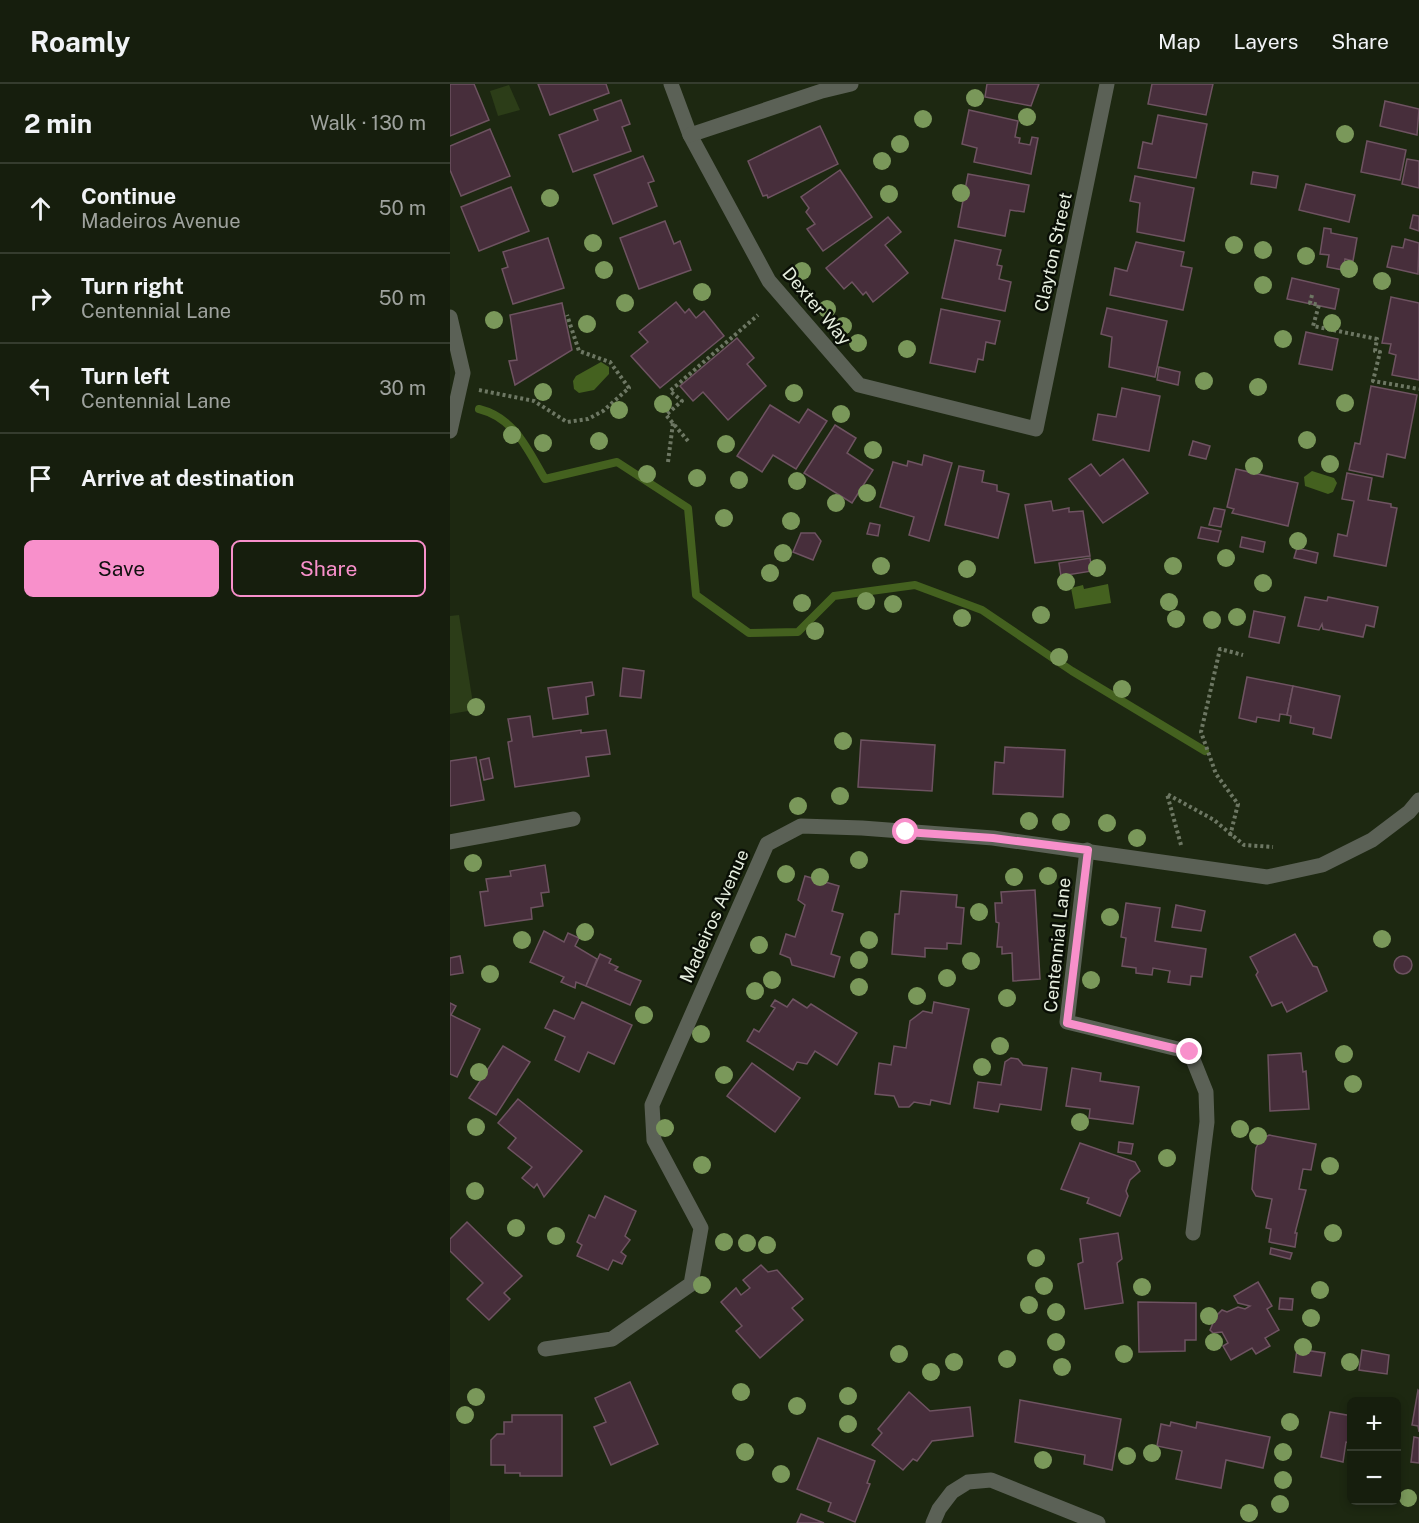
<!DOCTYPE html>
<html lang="en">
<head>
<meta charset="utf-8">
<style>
	:root { --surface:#161e0d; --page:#232b1b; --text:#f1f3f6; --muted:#9ea29d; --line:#353c2e; --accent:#f890cb }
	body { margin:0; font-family:"Public Sans",sans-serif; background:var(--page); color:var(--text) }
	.controls { position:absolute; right:18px; bottom:18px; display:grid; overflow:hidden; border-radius:9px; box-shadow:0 3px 9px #0003 }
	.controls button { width:54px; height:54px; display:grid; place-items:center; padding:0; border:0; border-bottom:2px solid var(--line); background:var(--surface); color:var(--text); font:30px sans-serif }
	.stop { position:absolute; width:18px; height:18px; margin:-14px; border:4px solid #f890cb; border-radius:50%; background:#fff }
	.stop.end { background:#f890cb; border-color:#fff; box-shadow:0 2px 6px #0008 }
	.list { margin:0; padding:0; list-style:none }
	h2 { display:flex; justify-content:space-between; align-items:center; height:78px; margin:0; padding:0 24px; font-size:26px }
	h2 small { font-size:20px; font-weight:400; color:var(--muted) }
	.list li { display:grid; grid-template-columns:39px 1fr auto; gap:18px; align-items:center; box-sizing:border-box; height:90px; padding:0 24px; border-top:2px solid var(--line) }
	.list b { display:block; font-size:22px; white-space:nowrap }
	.list p { margin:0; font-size:20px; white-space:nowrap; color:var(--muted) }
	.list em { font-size:20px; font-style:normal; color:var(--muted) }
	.actions { display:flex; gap:12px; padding:18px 24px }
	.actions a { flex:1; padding:14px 0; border:2px solid var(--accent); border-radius:9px; text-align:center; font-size:21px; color:var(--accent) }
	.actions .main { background:var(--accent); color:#111 }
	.icon { flex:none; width:33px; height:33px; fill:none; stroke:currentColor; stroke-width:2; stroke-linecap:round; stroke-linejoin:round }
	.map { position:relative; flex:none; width:969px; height:1439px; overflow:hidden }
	header { display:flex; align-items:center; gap:36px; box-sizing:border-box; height:84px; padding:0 30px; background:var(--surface); border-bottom:2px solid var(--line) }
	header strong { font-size:28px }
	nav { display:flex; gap:33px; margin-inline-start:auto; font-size:21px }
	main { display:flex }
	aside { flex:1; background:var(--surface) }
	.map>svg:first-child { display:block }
	.green { fill:#2c3d18 }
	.water { fill:#44611f }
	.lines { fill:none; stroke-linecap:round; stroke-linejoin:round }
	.stream { stroke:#44611f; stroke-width:8 }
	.building { fill:#472e3b; stroke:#6e5361; stroke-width:1.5 }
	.path { stroke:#6d7763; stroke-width:4; stroke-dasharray:3 3; stroke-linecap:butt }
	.street { stroke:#5b6156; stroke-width:15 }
	.tree { fill:#7a985a }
	.route { stroke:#f890cb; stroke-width:8 }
	.labels { text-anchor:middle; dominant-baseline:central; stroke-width:5; stroke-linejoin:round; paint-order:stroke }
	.street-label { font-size:18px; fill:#e7efe0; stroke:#0a0f06 }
</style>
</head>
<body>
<header>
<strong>Roamly</strong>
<nav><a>Map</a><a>Layers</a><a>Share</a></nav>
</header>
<main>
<aside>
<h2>2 min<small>Walk · 130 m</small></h2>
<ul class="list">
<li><svg class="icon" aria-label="ahead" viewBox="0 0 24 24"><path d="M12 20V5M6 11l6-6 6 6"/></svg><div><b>Continue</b><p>Madeiros Avenue</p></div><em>50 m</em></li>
<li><svg class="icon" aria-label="right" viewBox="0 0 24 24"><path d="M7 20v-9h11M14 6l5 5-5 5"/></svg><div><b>Turn right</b><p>Centennial Lane</p></div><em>50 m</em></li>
<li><svg class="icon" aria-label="left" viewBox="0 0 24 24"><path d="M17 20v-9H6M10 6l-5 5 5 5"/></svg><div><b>Turn left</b><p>Centennial Lane</p></div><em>30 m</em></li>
<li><svg class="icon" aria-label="arrive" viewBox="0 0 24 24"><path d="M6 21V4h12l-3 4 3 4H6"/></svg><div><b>Arrive at destination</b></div></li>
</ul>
<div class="actions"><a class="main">Save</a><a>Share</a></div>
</aside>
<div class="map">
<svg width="969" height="1439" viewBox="0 0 969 1439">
	<rect width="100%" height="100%" fill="#1d2811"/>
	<g class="green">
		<polygon points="59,1 70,26 48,32 40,7"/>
		<polygon points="9,531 24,626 0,630 0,532"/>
	</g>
	<g class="water">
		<polygon points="151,278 159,283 159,290 144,306 129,309 124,305 123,297 126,292"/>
		<polygon points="862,387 884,394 887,399 883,408 878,410 855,402 854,393"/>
		<polygon points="658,500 661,519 625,525 621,504 633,501 634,505"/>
	</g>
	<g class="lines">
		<path class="stream" d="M29,325C65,334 77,365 95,395L167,378L238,424L246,511L299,549L348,548L384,512L465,501L532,526L622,587L755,667"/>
	</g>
	<g class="building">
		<polygon points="0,0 24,0 39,36 0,52"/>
		<polygon points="88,0 156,0 159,9 100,31"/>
		<polygon points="537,0 589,0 581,22 535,13"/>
		<polygon points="702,0 763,0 756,31 698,20"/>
		<polygon points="171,16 180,40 172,43 181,67 123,88 109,51 148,36 144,26"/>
		<polygon points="935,17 969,25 967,51 930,42"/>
		<polygon points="519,26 568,37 565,53 570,54 569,59 580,61 582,53 588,54 581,90 524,78 527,64 512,60"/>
		<polygon points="708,31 757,40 746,94 688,84 693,58 702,60"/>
		<polygon points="370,42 388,80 318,114 317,111 313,112 298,77"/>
		<polygon points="40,45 60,92 11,112 0,86 0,62"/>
		<polygon points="917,57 956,66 950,96 911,88"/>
		<polygon points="193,72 204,97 198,99 207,122 163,140 144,91"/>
		<polygon points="957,75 969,77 969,104 952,100"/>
		<polygon points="390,86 422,133 373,167 357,145 365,140 356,128 359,124 351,113"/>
		<polygon points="803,88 828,92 826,104 801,100"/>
		<polygon points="518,90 579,101 574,128 560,126 555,152 508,143"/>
		<polygon points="685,92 744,104 734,157 687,148 690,119 680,117"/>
		<polygon points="856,100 905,111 899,138 849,126"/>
		<polygon points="61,103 79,147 29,167 11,123"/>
		<polygon points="963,131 969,132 969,147 960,144"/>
		<polygon points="438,133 451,148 435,161 458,189 423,218 416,208 413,211 402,198 394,205 376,184"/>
		<polygon points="215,137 224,160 230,157 241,186 189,205 170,154"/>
		<polygon points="874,144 881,145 881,149 907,154 903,177 895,175 893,186 877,183 879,171 870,170"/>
		<polygon points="98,154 114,204 63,220 52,185 58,183 53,168"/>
		<polygon points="955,155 969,159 968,190 937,183 942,162 953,164"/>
		<polygon points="505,156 551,166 547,181 552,182 549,195 561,198 555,227 492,214"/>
		<polygon points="686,158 734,168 731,182 742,184 733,226 660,211 665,184 677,187"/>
		<polygon points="842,194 889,205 885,225 837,215"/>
		<polygon points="941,213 969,219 969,296 942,291 946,271 939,269 941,260 932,259"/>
		<polygon points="226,218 235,229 239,225 246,234 254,227 274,252 210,304 181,272 198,258 189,248"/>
		<polygon points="112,219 122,266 65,301 59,277 67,276 60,231"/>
		<polygon points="657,224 717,237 705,293 659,283 662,253 651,250"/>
		<polygon points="491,225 550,237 545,260 536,258 533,276 528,275 525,288 480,279"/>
		<polygon points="856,248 888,255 882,286 849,280"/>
		<polygon points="287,254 304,274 297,280 316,302 278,336 253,308 243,317 230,302"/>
		<polygon points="709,283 730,288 728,301 707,296"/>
		<polygon points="921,302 967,311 955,374 937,370 933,393 899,386 905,359 910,360"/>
		<polygon points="672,304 710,312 699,367 643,356 648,330 666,333"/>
		<polygon points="320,321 349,339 358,325 377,337 346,385 323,371 312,388 287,372"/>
		<polygon points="385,341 406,354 397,369 423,386 402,419 354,389"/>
		<polygon points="743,357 760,362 756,375 739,371"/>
		<polygon points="474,371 502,379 479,457 459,451 464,433 430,423 443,378 457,382 458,377 472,381"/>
		<polygon points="673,375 698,409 653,439 619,395 641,380 650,392"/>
		<polygon points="509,382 534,387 532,398 547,401 547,407 559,410 548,454 495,441"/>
		<polygon points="786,385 848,399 838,442 782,429 784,425 777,423"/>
		<polygon points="897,389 922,394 918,416 941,420 941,423 947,424 936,482 884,472 888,450 897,452 904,417 892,415"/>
		<polygon points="601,417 603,427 619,424 619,428 633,427 640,472 585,479 575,421"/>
		<polygon points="764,424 775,426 771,443 759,441"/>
		<polygon points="420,439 430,441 428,452 417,450"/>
		<polygon points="751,443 771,447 768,458 748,454"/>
		<polygon points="351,449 365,449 371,457 363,476 343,468"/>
		<polygon points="792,453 815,458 813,468 790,463"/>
		<polygon points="847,464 868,469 866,479 844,474"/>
		<polygon points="640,474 642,487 611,492 609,479"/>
		<polygon points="855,513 877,517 878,513 928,523 924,543 916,541 913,553 873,545 872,540 869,546 848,542"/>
		<polygon points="804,527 835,533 829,559 799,553"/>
		<polygon points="173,584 194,587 191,614 170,612"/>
		<polygon points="797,593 843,602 837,631 830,630 829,637 807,633 806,638 789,634"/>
		<polygon points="142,598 144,611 136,613 138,630 103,635 98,604"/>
		<polygon points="843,602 890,612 881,654 863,650 864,644 840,639 841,632 837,631"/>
		<polygon points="80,632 83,653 131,646 131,649 156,646 160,670 136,673 139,692 65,703 58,658 62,657 58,635"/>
		<polygon points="411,656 485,661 482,707 408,703"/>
		<polygon points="555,663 615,666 613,713 543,710 545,678 554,679"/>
		<polygon points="26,673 34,716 0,722 0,677"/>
		<polygon points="39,674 43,694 34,696 30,676"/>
		<polygon points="95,781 99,808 91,809 93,822 81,824 82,835 35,842 30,808 38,807 36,795 61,792 60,787"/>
		<polygon points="355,792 389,802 382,827 393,830 381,870 390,873 384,893 342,881 340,874 330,870 336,850 345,853 355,821 348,816"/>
		<polygon points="585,806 590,895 563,897 562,869 552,870 552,863 547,863 549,839 546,838 545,819 552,819 551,808"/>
		<polygon points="451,807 507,811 506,823 514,824 511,860 497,859 497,865 475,864 475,873 442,870 445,830 449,830"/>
		<polygon points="676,819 710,824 705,857 756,865 752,893 741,892 740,901 718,898 720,887 703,884 702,891 686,889 686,884 672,882 676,854 671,853"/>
		<polygon points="726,821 755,827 751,847 722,843"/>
		<polygon points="94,847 114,858 118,849 129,854 125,862 147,875 136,902 126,898 125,904 111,898 114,893 80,878"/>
		<polygon points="845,850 863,882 867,883 877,907 837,928 832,918 822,922 806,891 808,888 800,873"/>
		<polygon points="150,870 161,875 159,879 168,883 165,886 191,897 180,921 136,902"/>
		<polygon points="10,872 13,889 0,891 0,874"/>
		<circle cx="953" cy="881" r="9"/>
		<polygon points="343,915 357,924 361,920 407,949 387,981 365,967 357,980 347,978 343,986 297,957 304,945 309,948 325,924 321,922 325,916 337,923"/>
		<polygon points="132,918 182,941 164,980 138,968 129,988 105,976 115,953 95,944 104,926 124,935"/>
		<polygon points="484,918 519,925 500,1020 481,1016 480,1021 464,1018 459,1023 449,1023 444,1012 425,1010 429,979 441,981 444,962 456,964 460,937 473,927 482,929"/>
		<polygon points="0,919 6,922 1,931 30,945 7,993 0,990"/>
		<polygon points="53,962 80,978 46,1031 19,1014"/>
		<polygon points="851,969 853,988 856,987 859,1025 820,1027 818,971"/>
		<polygon points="561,974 568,975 573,981 597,984 591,1026 550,1020 548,1028 524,1024 528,998 551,1001 555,978"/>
		<polygon points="302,979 350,1014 325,1048 277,1012"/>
		<polygon points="622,984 651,989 650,997 689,1003 683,1040 639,1034 640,1025 616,1022"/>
		<polygon points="68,1015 132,1067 94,1113 87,1100 84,1104 72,1094 82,1083 58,1064 66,1054 48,1039"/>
		<polygon points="819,1051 866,1060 861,1086 853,1085 849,1105 856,1106 845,1149 847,1149 845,1163 819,1158 821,1145 816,1144 822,1115 806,1112 802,1105 806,1064 810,1056"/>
		<polygon points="669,1058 683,1060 681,1070 668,1068"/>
		<polygon points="630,1059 685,1078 690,1087 680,1096 676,1107 678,1112 670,1132 637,1119 639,1114 611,1105"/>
		<polygon points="155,1112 186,1127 175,1152 180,1156 171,1168 176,1172 172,1180 163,1176 158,1186 127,1172 132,1161 127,1158 139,1131 145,1134"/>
		<polygon points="17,1138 72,1192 54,1209 60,1215 39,1236 17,1215 33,1199 0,1167 0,1155"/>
		<polygon points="668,1149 672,1175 667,1179 673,1219 635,1225 628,1180 633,1178 630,1155"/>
		<polygon points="821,1164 842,1169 840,1175 820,1170"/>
		<polygon points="311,1181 318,1188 327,1186 353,1215 342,1224 353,1236 310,1274 286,1247 292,1242 271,1218 286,1204 291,1211 300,1204 293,1196"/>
		<polygon points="808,1198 822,1222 817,1225 829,1246 815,1254 820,1262 806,1270 802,1264 781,1276 773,1262 778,1259 772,1248 763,1249 760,1246 766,1232 772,1226 777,1228 788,1223 795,1225 800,1222 788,1219 784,1212"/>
		<polygon points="830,1214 843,1215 842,1226 829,1225"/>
		<polygon points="688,1218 746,1219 746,1256 735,1256 735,1267 689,1268"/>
		<polygon points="847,1265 875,1269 871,1292 844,1288"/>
		<polygon points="912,1266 939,1271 937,1290 909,1286"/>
		<polygon points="180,1298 208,1360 161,1381 144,1343 156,1338 145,1314"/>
		<polygon points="968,1306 969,1307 969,1348 968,1342 962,1341"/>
		<polygon points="459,1308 480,1327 520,1323 523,1352 482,1357 467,1377 463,1375 453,1386 422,1361 432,1349 428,1345"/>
		<polygon points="570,1316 671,1335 662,1386 634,1380 635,1371 565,1358"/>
		<polygon points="880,1328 902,1332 902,1359 896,1358 893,1378 871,1373"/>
		<polygon points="62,1331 112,1331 112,1392 70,1392 70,1389 55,1389 55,1381 41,1381 41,1356 47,1350 54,1350 54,1338 62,1338"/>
		<polygon points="721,1338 746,1344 747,1338 820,1353 813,1384 776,1376 771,1404 726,1395 732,1367 707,1362 711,1340 720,1342"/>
		<polygon points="964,1353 969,1354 969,1379 961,1378"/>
		<polygon points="368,1354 425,1377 417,1399 420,1400 405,1438 378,1427 381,1419 347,1405"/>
		<polygon points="351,1430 374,1439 347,1439"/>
	</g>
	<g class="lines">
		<g class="path">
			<polyline points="862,211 860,219 869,221 863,242 927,255 925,267 930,268 923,297 969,305"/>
			<polyline points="29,306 84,317 117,338 138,335 153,327 179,304 160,278 129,267 117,231"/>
			<polyline points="238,357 216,331 232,317 220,307 308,231"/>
			<polyline points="218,378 223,339"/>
			<polyline points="780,752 788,720 766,690 751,648 770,565 793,571"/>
			<polyline points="731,761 717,710 764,736 794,761 823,763"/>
		</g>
		<g class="street">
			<polyline points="221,0 240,51 319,197 409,301 586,345 657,0"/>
			<polyline points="240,51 372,7 401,0"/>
			<polyline points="0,233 13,289 0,347"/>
			<polyline points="0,758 123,735"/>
			<polyline points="637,766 617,938 740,968 756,1008 757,1038 743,1149"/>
			<polyline points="95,1265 162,1255 241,1200 251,1144 204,1056 202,1021 317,760 351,742 412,744 543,754 817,793 872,781 922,756 959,728 969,716"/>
			<polyline points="483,1439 489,1425 502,1408 518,1398 541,1396 648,1439"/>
		</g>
	</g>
	<g class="tree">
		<circle cx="525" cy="14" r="9"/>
		<circle cx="577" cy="33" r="9"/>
		<circle cx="473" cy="35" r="9"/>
		<circle cx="895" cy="50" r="9"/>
		<circle cx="450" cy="60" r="9"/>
		<circle cx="432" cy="77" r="9"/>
		<circle cx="511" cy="109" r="9"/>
		<circle cx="439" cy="110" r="9"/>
		<circle cx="100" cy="114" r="9"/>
		<circle cx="143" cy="159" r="9"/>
		<circle cx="784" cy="161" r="9"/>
		<circle cx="813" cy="166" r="9"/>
		<circle cx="856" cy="172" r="9"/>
		<circle cx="899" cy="185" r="9"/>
		<circle cx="154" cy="186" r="9"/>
		<circle cx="352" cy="187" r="9"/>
		<circle cx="932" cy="197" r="9"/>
		<circle cx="813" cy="201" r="9"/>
		<circle cx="252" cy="208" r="9"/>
		<circle cx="175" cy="219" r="9"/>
		<circle cx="377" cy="225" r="9"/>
		<circle cx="44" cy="236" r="9"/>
		<circle cx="882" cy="239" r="9"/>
		<circle cx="137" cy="240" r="9"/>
		<circle cx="393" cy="242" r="9"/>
		<circle cx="833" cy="255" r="9"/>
		<circle cx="408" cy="259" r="9"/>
		<circle cx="457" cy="265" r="9"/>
		<circle cx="754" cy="297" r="9"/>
		<circle cx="808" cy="303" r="9"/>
		<circle cx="93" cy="308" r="9"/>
		<circle cx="344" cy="309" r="9"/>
		<circle cx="895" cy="319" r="9"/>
		<circle cx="213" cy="320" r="9"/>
		<circle cx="169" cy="326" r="9"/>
		<circle cx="391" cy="330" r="9"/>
		<circle cx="62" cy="351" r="9"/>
		<circle cx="857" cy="356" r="9"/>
		<circle cx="149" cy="357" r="9"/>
		<circle cx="93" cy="359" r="9"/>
		<circle cx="276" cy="360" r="9"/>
		<circle cx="423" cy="366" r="9"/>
		<circle cx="880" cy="380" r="9"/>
		<circle cx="804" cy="382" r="9"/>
		<circle cx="197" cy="390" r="9"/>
		<circle cx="247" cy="394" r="9"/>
		<circle cx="289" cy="396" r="9"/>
		<circle cx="347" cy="397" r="9"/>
		<circle cx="417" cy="409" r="9"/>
		<circle cx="386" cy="419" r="9"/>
		<circle cx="274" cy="434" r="9"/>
		<circle cx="341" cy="437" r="9"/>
		<circle cx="848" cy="457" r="9"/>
		<circle cx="333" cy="469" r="9"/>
		<circle cx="776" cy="474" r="9"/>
		<circle cx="431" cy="482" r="9"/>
		<circle cx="723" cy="482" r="9"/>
		<circle cx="647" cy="484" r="9"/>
		<circle cx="517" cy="485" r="9"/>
		<circle cx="320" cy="489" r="9"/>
		<circle cx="616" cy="498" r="9"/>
		<circle cx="813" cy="499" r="9"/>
		<circle cx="416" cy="517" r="9"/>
		<circle cx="719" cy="518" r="9"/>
		<circle cx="352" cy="519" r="9"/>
		<circle cx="443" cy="520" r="9"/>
		<circle cx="591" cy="531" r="9"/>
		<circle cx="787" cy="533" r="9"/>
		<circle cx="512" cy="534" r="9"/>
		<circle cx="726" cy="535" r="9"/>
		<circle cx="762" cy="536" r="9"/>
		<circle cx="365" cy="547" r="9"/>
		<circle cx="609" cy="573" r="9"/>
		<circle cx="672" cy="605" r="9"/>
		<circle cx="26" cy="623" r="9"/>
		<circle cx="393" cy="657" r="9"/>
		<circle cx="390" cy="712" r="9"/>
		<circle cx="348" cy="722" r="9"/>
		<circle cx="579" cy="737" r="9"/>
		<circle cx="611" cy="738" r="9"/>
		<circle cx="657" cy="739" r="9"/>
		<circle cx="687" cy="754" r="9"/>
		<circle cx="409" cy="776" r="9"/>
		<circle cx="23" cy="779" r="9"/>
		<circle cx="336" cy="790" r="9"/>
		<circle cx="598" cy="792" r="9"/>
		<circle cx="370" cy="793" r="9"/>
		<circle cx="564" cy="793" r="9"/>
		<circle cx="529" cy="828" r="9"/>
		<circle cx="660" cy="833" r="9"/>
		<circle cx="135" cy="848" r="9"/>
		<circle cx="932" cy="855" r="9"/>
		<circle cx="72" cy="856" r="9"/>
		<circle cx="419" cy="856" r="9"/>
		<circle cx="309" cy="861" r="9"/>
		<circle cx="409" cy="876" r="9"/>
		<circle cx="521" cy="877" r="9"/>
		<circle cx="40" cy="890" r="9"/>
		<circle cx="497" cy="894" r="9"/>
		<circle cx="322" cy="896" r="9"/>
		<circle cx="641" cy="896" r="9"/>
		<circle cx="409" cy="903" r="9"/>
		<circle cx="305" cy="907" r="9"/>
		<circle cx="467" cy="912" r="9"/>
		<circle cx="557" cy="914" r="9"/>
		<circle cx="194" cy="931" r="9"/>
		<circle cx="251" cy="950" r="9"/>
		<circle cx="550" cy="962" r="9"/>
		<circle cx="894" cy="970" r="9"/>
		<circle cx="532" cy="983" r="9"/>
		<circle cx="29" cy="988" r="9"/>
		<circle cx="274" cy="991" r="9"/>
		<circle cx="903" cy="1000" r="9"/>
		<circle cx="630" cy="1038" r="9"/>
		<circle cx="26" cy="1043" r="9"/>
		<circle cx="215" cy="1044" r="9"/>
		<circle cx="790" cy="1045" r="9"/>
		<circle cx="808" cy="1052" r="9"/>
		<circle cx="717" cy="1074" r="9"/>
		<circle cx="252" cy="1081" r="9"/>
		<circle cx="880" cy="1082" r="9"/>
		<circle cx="25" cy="1107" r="9"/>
		<circle cx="66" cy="1144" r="9"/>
		<circle cx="883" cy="1149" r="9"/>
		<circle cx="106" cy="1152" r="9"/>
		<circle cx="274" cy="1158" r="9"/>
		<circle cx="297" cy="1159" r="9"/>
		<circle cx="317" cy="1161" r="9"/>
		<circle cx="586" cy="1174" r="9"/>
		<circle cx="252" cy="1201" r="9"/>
		<circle cx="594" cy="1202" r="9"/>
		<circle cx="692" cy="1203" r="9"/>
		<circle cx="870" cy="1206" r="9"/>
		<circle cx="579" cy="1221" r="9"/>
		<circle cx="606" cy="1228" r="9"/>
		<circle cx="759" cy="1232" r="9"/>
		<circle cx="861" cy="1234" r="9"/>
		<circle cx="606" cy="1258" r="9"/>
		<circle cx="764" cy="1258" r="9"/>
		<circle cx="853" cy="1263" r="9"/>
		<circle cx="449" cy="1270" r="9"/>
		<circle cx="674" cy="1270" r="9"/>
		<circle cx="557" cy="1275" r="9"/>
		<circle cx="504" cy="1278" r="9"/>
		<circle cx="900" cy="1278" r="9"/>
		<circle cx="612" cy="1283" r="9"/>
		<circle cx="481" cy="1288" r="9"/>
		<circle cx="291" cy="1308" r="9"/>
		<circle cx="398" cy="1312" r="9"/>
		<circle cx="26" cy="1313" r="9"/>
		<circle cx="347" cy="1322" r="9"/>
		<circle cx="15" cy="1331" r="9"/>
		<circle cx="840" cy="1338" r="9"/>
		<circle cx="398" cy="1340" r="9"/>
		<circle cx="295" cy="1368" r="9"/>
		<circle cx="833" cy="1368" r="9"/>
		<circle cx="702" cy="1369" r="9"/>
		<circle cx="677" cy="1372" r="9"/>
		<circle cx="593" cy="1376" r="9"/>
		<circle cx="331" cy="1390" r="9"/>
		<circle cx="833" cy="1396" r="9"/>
		<circle cx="958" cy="1414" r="9"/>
		<circle cx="830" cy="1420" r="9"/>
		<circle cx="799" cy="1429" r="9"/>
	</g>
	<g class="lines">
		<polyline class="route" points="456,748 543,754 638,766 617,939 740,968"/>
	</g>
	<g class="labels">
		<g class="street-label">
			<text transform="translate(603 168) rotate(-78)">Clayton Street</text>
			<text transform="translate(367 222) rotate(50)">Dexter Way</text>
			<text transform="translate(264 832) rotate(-66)">Madeiros Avenue</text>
			<text transform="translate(607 861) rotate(-84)">Centennial Lane</text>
		</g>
	</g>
</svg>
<div class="controls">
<button>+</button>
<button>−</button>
</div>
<div class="stop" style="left:456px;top:748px"></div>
<div class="stop end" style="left:740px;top:968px"></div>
</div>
</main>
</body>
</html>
